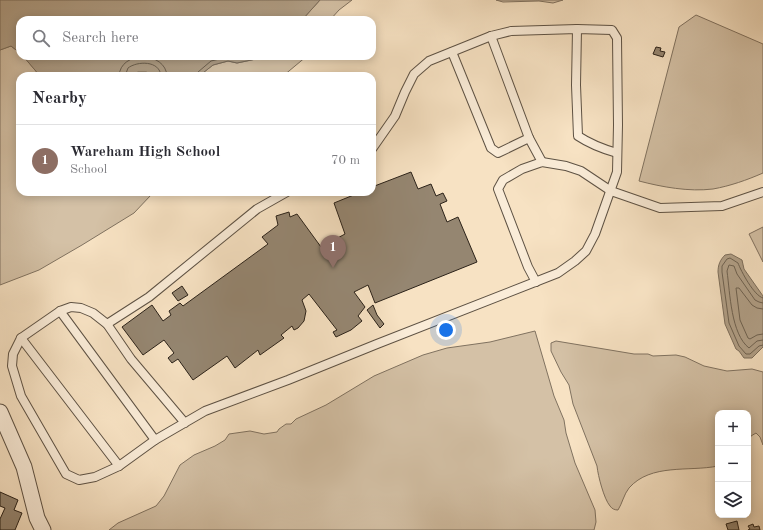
<!DOCTYPE html>
<html lang="en">
<head>
<meta charset="utf-8">
<style>
	:root { --surface:#fff; --page:#f2f2f3; --text:#2b2b33; --muted:#7c7c81; --line:#e1e1e2; --accent:#8f2418 }
	body { margin:0; font-family:"Old Standard TT",serif; background:var(--page); color:var(--text) }
	.controls { position:absolute; right:12px; bottom:12px; display:grid; overflow:hidden; border-radius:8px; box-shadow:0 2px 10px #0003 }
	.controls button { width:36px; height:36px; display:grid; place-items:center; padding:0; border:0; border-bottom:1px solid var(--line); background:var(--surface); color:var(--text); font:20px sans-serif }
	.you { position:absolute; left:446px; top:330px; width:14px; height:14px; margin:-10px; border:3px solid #fff; border-radius:50%; background:#1a73e8; box-shadow:0 0 0 6px #1a73e833 }
	.badge { display:grid; place-items:center; width:26px; height:26px; border-radius:50%; background:var(--accent); color:#fff; font-size:13px; font-weight:700 }
	.pin { position:absolute; translate:-50% -33px; filter:drop-shadow(0 1px 2px #0008) }
	.pin::after { content:''; position:absolute; top:21px; width:14px; height:12px; background:inherit; clip-path:polygon(0 0,100% 0,50% 100%) }
	.list { margin:0; padding:0; list-style:none }
	h2 { display:flex; justify-content:space-between; align-items:center; height:52px; margin:0; padding:0 16px; font-size:17px }
	h2 small { font-size:13px; font-weight:400; color:var(--muted) }
	.list li { display:grid; grid-template-columns:26px 1fr auto; gap:12px; align-items:center; box-sizing:border-box; height:72px; padding:0 16px; border-top:1px solid var(--line) }
	.list b { display:block; font-size:15px; white-space:nowrap }
	.list p { margin:0; font-size:13px; white-space:nowrap; color:var(--muted) }
	.list em { font-size:13px; font-style:normal; color:var(--muted) }
	.icon { flex:none; width:22px; height:22px; fill:none; stroke:currentColor; stroke-width:2; stroke-linecap:round; stroke-linejoin:round }
	.map { position:relative; flex:none; width:763px; height:530px; overflow:hidden }
	.search { position:absolute; background:var(--surface); box-shadow:0 2px 10px #0003; left:16px; top:16px; width:360px; height:44px; display:flex; align-items:center; gap:10px; box-sizing:border-box; padding:0 14px; border-radius:12px; color:var(--muted); font-size:15px }
	.panel { position:absolute; background:var(--surface); box-shadow:0 2px 10px #0003; left:16px; top:72px; width:360px; height:124px; border-radius:12px }
	.map>svg:first-child { display:block }
	.green { fill:#d4c1a6; stroke:#807260 }
	.water { fill:#b2a189; stroke:#7c6e5c }
	.lines { fill:none; stroke-linecap:round; stroke-linejoin:round }
	.shore { stroke:#6e6251; stroke-width:1 }
	.building { fill:#958671; stroke:#2b2219 }
	.lane-casing { stroke:#5e5244; stroke-width:10 }
	.street-casing { stroke:#5e5244; stroke-width:17 }
	.lane { stroke:#faecd8; stroke-width:8 }
	.street { stroke:#faecd8; stroke-width:15 }
</style>
</head>
<body>
<div class="map">
<svg width="763" height="530" viewBox="0 0 763 530">
	<rect width="100%" height="100%" fill="#f7e2c3"/>
	<filter id="stains"><feTurbulence type="fractalNoise" baseFrequency=".005" numOctaves="4"/><feColorMatrix values="0 0 0 0 .2 0 0 0 0 .09 0 0 0 0 .02 0 0 0 .5 -.17"/></filter>
	<radialGradient id="worn" r=".72"><stop offset=".6" stop-color="#630" stop-opacity="0"/><stop offset="1" stop-color="#630" stop-opacity=".3"/></radialGradient>
	<g class="green">
		<polygon points="320,0 352,0 339,10 330,20 302,20"/>
		<polygon points="496,0 563,0 553,3 539,1 503,2"/>
		<path d="M696,15L763,44V173C747,180 730,186 713,189C689,192 662,187 639,181L679,27Z"/>
		<polygon points="11,46 20,53 20,56 23,56 25,58 40,76 20,76 20,192 152,192 151,195 134,213 82,245 39,270 0,285 0,50"/>
		<polygon points="265,56 307,56 283,76 199,76 213,65 228,61 237,63 256,59"/>
		<polygon points="763,227 763,262 749,234"/>
		<polygon points="535,331 554,396 564,420 566,433 575,463 595,510 596,522 594,530 109,530 118,523 156,506 164,496 180,465 194,455 215,446 225,440 229,434 250,431 264,434 277,432 279,429 286,424 291,424 296,419 326,405 374,376 423,355 447,348 490,342"/>
		<path d="M556,341L634,354H648L653,356L676,355L685,357L704,366L727,371L752,369L763,372V445L760,437L756,433L751,436L748,441V413H718V466C689,472 651,463 629,488C624,494 622,504 618,510C615,510 612,509 610,506C604,499 598,476 597,466L573,404L569,385L561,372L551,351V343Z"/>
	</g>
	<g class="water">
		<polygon points="0,0 320,0 302,20 20,20 20,53 11,46 0,50"/>
		<polygon points="23,56 265,56 256,59 237,63 228,61 213,65 199,76 158,76 146,72 138,72 130,76 40,76"/>
		<path d="M731,254L742,260L744,269L763,296V347L752,358H744L739,351L736,349L725,324L718,272C718,265 720,260 725,255Z"/>
	</g>
	<g class="lines">
		<g class="shore">
			<path d="M119,76C120,50 166,51 167,76"/>
			<path d="M125,76L128,68C137,61 160,60 161,76"/>
			<polyline points="197,76 198,72 211,61 228,57 237,58 252,56"/>
			<path d="M763,298C754,296 741,271 738,263L730,258L727,259L722,266V272L729,323L739,346L746,354H750L759,346L763,345"/>
			<path d="M763,303L759,302L755,300L737,274L734,266L729,265L727,271C730,293 731,334 749,348L757,341L763,340"/>
			<polyline points="763,309 757,308 752,305 739,288 736,288 740,320 748,338 750,339 757,335 763,334"/>
		</g>
	</g>
	<g class="building">
		<polygon points="656,47 661,48 660,51 665,52 663,57 653,54"/>
		<polygon points="411,172 418,189 431,184 436,196 443,193 447,201 440,204 447,222 458,217 477,262 375,303 368,285 354,292 365,307 358,316 362,321 351,330 336,337 333,332 337,330 309,294 302,300 306,311 304,321 298,328 294,330 292,326 281,335 284,338 260,355 258,350 235,368 227,356 193,380 178,359 172,363 168,358 174,353 164,340 143,355 122,327 152,305 163,321 171,315 169,311 180,303 183,306 268,244 262,237 278,225 276,216 289,212 290,217 297,214 321,247 345,234 334,203 361,192 372,192 372,187"/>
		<polygon points="182,286 188,295 178,301 172,293"/>
		<polygon points="373,305 377,315 384,324 380,328 367,310"/>
		<polygon points="0,492 18,500 14,510 22,513 15,530 0,530 0,519 5,508 0,506"/>
		<polygon points="737,521 739,530 728,530 726,524"/>
		<polygon points="753,524 754,527 759,526 760,530 748,530 750,529 748,526"/>
	</g>
	<g class="lines">
		<defs>
			<g id="lane">
				<path d="M577,29L576,85L578,136C590,144 603,149 617,153"/>
				<polyline points="491,36 529,138 542,162"/>
				<polyline points="452,52 491,148 498,153 529,138"/>
				<polyline points="536,282 528,267 498,189 503,180 522,169 542,162 566,166 581,171 611,191 660,208 722,206 763,192"/>
				<polyline points="60,311 155,440"/>
				<polyline points="107,324 149,297 257,209 287,192"/>
				<polyline points="21,338 119,466"/>
				<polyline points="185,423 131,359 107,324 93,313 81,308 71,307 60,311 21,338 13,354 12,366 21,396 66,474 79,480 95,477 119,466 155,440 205,411 288,380 377,344 558,273 575,261 586,251 595,234 617,172 618,125 617,38 612,30 577,29 511,31 491,36 429,61 414,74 405,92 395,116 372,149"/>
			</g>
			<polyline id="street" points="0,412 24,467 37,518 43,530"/>
		</defs>
		<use href="#lane" class="lane-casing"/>
		<use href="#street" class="street-casing"/>
		<use href="#lane" class="lane"/>
		<use href="#street" class="street"/>
	</g>
	<rect width="100%" height="100%" filter="url(#stains)"/>
	<rect width="100%" height="100%" fill="url(#worn)"/>
</svg>
<div class="controls">
<button>+</button>
<button>−</button>
<button><svg class="icon" aria-label="layers" viewBox="0 0 24 24"><path d="M12 4l9 5-9 5-9-5zM3 14l9 5 9-5"/></svg></button>
</div>
<div class="you"></div>
<div class="pin badge" style="left:333px;top:268px;background:#8d6e63">1</div>
<div class="search"><svg class="icon" aria-label="search" viewBox="0 0 24 24"><circle cx="10" cy="10" r="6"/><path d="M15 15l6 6"/></svg>Search here</div>
<section class="panel">
<h2>Nearby<small></small></h2>
<ul class="list">
<li><span class="badge" style="background:#8d6e63">1</span><div><b>Wareham High School</b><p>School</p></div><em>70 m</em></li>
</ul>
</section>
</div>
</body>
</html>
